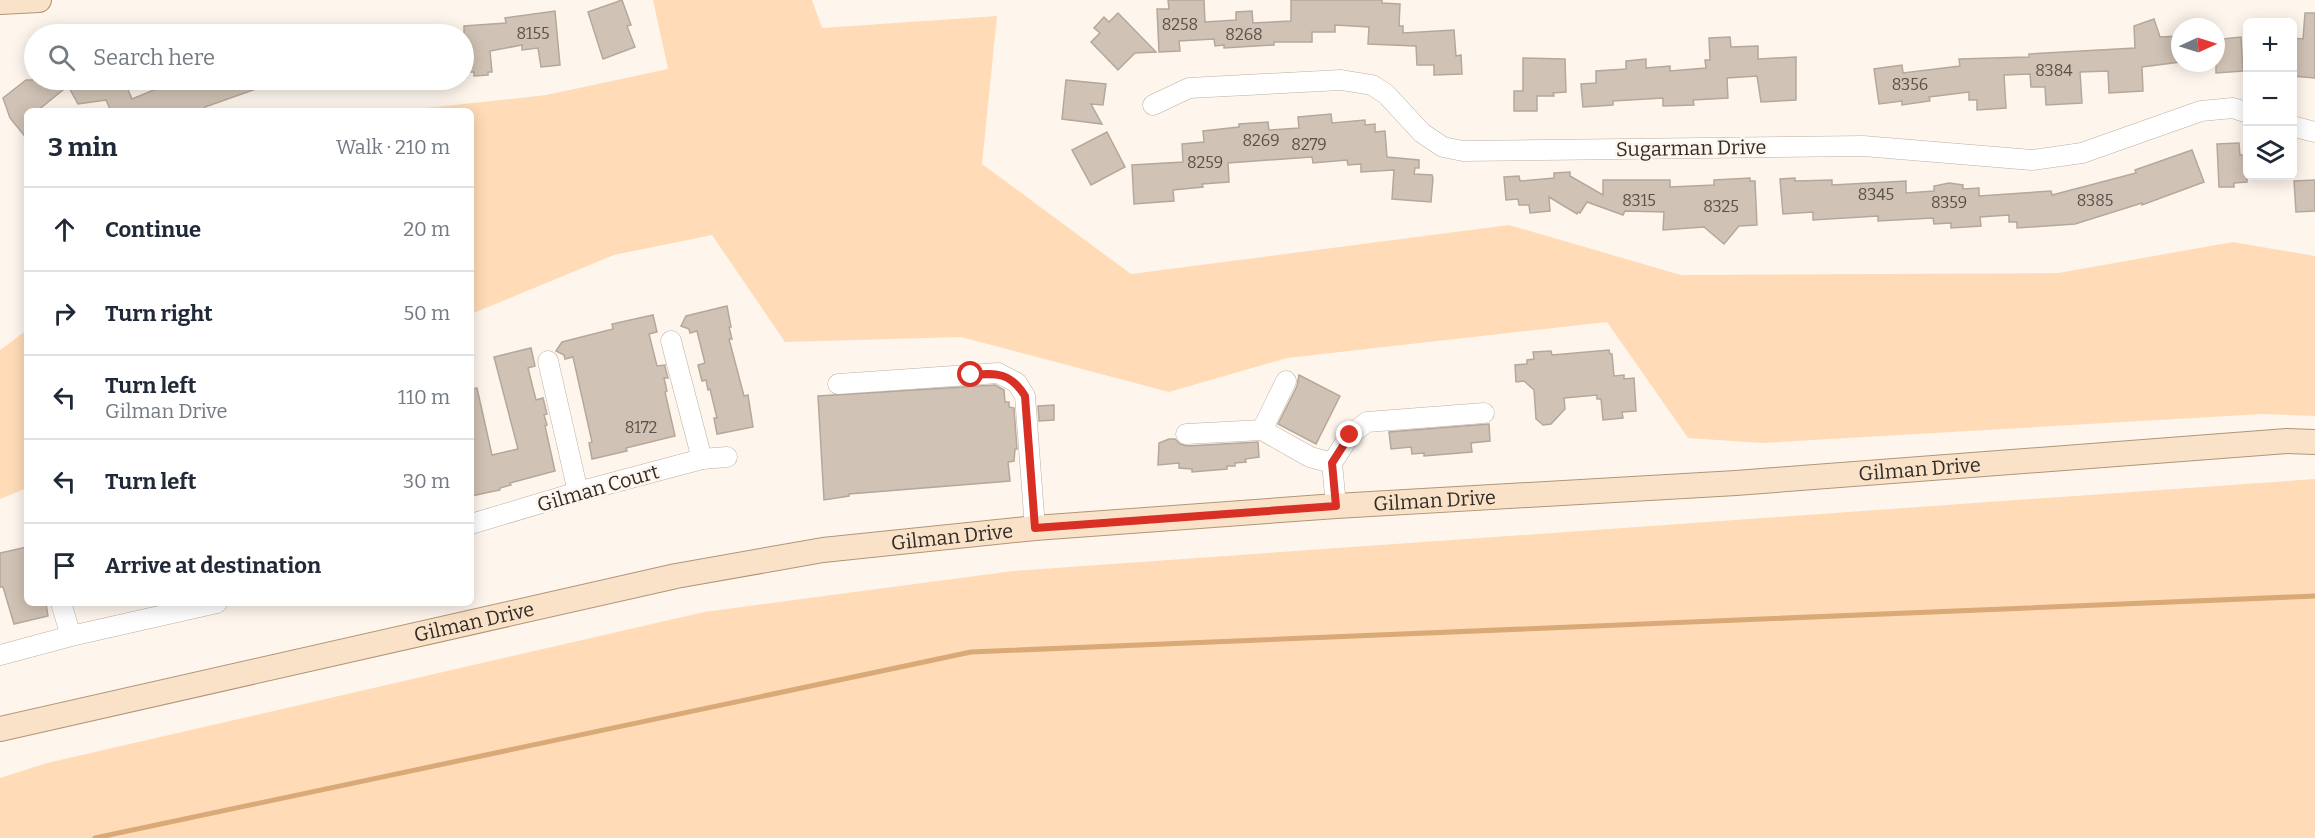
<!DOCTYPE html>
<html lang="en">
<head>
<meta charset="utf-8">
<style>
	:root { --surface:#fff; --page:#f6f6f7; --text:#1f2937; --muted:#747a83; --line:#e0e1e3 }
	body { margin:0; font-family:Bitter,serif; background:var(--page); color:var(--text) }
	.controls { position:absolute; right:18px; top:18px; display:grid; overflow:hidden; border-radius:9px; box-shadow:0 3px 15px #0003 }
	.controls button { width:54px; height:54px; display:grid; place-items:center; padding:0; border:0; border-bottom:2px solid var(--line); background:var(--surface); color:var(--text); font:30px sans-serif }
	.compass { position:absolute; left:2171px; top:18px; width:54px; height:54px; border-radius:50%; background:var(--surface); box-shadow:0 3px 15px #0003; rotate:86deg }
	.stop { position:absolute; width:18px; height:18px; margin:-14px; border:4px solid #d93025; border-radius:50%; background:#fff }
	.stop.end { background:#d93025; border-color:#fff; box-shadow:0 2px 6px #0008 }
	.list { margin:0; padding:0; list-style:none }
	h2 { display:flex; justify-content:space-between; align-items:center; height:78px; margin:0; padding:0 24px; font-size:26px }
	h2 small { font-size:20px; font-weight:400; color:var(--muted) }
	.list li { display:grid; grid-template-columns:39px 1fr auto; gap:18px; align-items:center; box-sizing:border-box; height:84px; padding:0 24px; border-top:2px solid var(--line) }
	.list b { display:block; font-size:22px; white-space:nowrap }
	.list p { margin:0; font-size:20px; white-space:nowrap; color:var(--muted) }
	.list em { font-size:20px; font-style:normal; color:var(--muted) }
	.icon { flex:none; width:33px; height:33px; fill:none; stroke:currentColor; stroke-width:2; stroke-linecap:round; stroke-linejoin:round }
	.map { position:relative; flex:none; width:2315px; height:838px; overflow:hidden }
	.search { position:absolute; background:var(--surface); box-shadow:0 3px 15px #0003; left:24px; top:24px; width:450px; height:66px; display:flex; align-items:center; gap:15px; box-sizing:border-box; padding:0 21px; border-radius:33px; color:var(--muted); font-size:22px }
	.panel { position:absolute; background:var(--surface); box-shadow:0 3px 15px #0003; left:24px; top:108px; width:450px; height:498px; border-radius:9px }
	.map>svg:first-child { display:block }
	.green { fill:#ffdcb7 }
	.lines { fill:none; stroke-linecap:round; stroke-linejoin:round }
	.stream { stroke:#d9aa77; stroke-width:5 }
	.building { fill:#d0c2b4; stroke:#b5a89b; stroke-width:1.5 }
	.minor-casing { stroke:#bcafa1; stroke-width:21 }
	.major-casing { stroke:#b19578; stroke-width:26 }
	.minor { stroke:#fff; stroke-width:20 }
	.major { stroke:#fae2c8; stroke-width:24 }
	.route { stroke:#d93025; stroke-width:8 }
	.labels { text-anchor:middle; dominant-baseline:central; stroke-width:5; stroke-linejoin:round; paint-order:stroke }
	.number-label { font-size:16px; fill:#59524a }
	.street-label { font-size:20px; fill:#312c27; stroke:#fef6ed }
</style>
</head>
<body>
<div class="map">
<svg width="2315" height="838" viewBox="0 0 2315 838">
	<rect width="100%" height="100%" fill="#fef6ed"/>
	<g class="green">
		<polygon points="653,0 812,0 822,28 997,16 982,164 1131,274 1509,225 1681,275 2058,273 2233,242 2315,256 2315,416 2263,414 1762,443 1688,438 1607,322 1287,358 1169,392 961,337 785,342 712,235 614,255 471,314 471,111 399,111 546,95 668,69"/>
		<polygon points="27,330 27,488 0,499 0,350"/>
		<polygon points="2315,479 2315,838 0,838 0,778 47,763 704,612 1013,571"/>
	</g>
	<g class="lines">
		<polyline class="stream" points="95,838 971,652 2315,596"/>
	</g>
	<g class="building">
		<polygon points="622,0 631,25 627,26 635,47 603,59 588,12"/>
		<polygon points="1168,0 1204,0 1205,22 1236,20 1236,12 1252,11 1253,23 1291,21 1291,0 1382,0 1382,3 1400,4 1399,26 1403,26 1403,33 1454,30 1456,56 1461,55 1462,74 1434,75 1434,65 1417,65 1416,46 1368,44 1369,27 1335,25 1335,32 1312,32 1312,42 1274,42 1274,45 1224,48 1224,45 1215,46 1214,39 1179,41 1180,51 1159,52 1157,9 1169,9"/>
		<polygon points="555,11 560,65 541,67 538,48 522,50 522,45 490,51 492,72 488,72 488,75 474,76 474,72 464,72 464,26 506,23 505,18"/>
		<polygon points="1118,13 1156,52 1135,53 1118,70 1091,42 1100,33 1094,28 1104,17 1109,22"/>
		<polygon points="2305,13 2315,13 2315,78 2292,76 2292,38 2303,39"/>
		<polygon points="2154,19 2160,37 2180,36 2180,62 2142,67 2143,91 2109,93 2108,71 2080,72 2082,103 2046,105 2045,87 2031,87 2030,74 2004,75 2006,108 1977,110 1977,100 1969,100 1969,92 1929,97 1930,101 1902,105 1902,101 1879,104 1874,69 1902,65 1903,73 1960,66 1959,59 2029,57 2029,54 2135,48 2134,26"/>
		<polygon points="1730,37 1731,47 1758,46 1758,59 1796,57 1796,100 1761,102 1757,76 1727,78 1728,98 1693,100 1694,105 1663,106 1663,98 1613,101 1613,105 1583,107 1581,84 1596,83 1596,71 1626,69 1626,61 1646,59 1646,68 1670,66 1670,71 1706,68 1705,60 1710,60 1709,38"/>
		<polygon points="2241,37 2243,71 2216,73 2216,45 2223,45 2223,39"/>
		<polygon points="1523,58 1565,59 1566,92 1553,93 1554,96 1537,96 1537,111 1514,111 1514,91 1523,91"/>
		<polygon points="26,80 124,80 132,99 178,80 275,80 276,82 205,107 206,111 105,111 110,109 106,100 78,104 68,86 37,111 27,111 27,139 10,118 3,98"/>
		<polygon points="1066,80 1106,84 1103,105 1091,104 1102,124 1062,119"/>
		<polygon points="1331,114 1332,123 1365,120 1365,125 1375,124 1375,132 1385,131 1387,157 1419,160 1419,168 1415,168 1414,174 1432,175 1433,178 1431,202 1392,199 1394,170 1361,172 1361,164 1348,165 1347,160 1313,163 1312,157 1228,163 1229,182 1202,184 1203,187 1173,190 1174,201 1134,204 1132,165 1183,162 1182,144 1204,142 1203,131 1239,127 1239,124 1268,122 1269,130 1299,128 1298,117"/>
		<polygon points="1107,132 1125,167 1091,185 1072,150"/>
		<polygon points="2239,143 2240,155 2247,155 2247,182 2234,183 2234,187 2219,187 2217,144"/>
		<polygon points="2192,150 2204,182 2142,205 2142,203 2075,224 2017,228 2017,222 2009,222 2009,215 1980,217 1981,226 1951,228 1951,223 1934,224 1933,218 1878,221 1878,216 1813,220 1813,212 1783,214 1780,179 1795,178 1795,181 1832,180 1832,185 1906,181 1906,193 1934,191 1934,186 1949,183 1963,185 1963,189 1979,188 1979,196 2051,191 2052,195 2136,173 2135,170"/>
		<polygon points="1570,172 1570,176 1603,195 1603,180 1670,180 1670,187 1714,185 1714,180 1750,178 1750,181 1755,181 1757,225 1739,226 1724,244 1704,227 1663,230 1664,212 1625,211 1623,215 1587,202 1580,213 1578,212 1577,214 1549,197 1550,211 1530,213 1529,205 1519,205 1518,199 1506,200 1504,177 1519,176 1520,181 1554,178 1554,173"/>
		<polygon points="2315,180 2315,211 2296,212 2294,181"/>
		<polygon points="727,306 731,327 729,327 732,339 729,339 744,396 748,395 753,427 717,434 714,418 717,418 710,389 708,390 706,380 702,381 698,365 705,363 697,331 690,333 689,329 681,326 686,316"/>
		<polygon points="653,315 657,332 649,334 657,366 665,365 665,367 668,378 664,378 667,391 665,392 675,436 626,448 627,451 592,459 589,443 592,442 573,357 565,359 564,355 556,351 562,342 613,329 612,324"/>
		<polygon points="531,348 535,366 528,368 536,400 543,398 547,414 544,415 547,425 545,426 555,471 510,483 511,485 500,488 500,490 471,496 471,389 477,388 492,455 518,449 494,357"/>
		<polygon points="1609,350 1610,354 1612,354 1614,376 1624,375 1624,379 1634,378 1636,411 1622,412 1623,418 1603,420 1601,399 1597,399 1597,395 1564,398 1565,409 1551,424 1543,425 1536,419 1534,390 1524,381 1516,382 1515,365 1527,364 1527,360 1534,359 1533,352 1551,351 1552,355"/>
		<polygon points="1299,375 1340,396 1316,444 1278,424 1297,386"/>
		<polygon points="995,385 1004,390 1005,402 1009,402 1009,407 1014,408 1017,449 1015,449 1014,461 1008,462 1010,481 849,494 849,496 824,500 818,396"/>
		<polygon points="1054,405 1054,420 1039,421 1038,406"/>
		<polygon points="1489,424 1490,441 1471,443 1472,452 1424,456 1424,453 1412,454 1411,447 1391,449 1389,432"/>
		<polygon points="1169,439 1175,439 1180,444 1187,446 1258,442 1259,457 1245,459 1246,462 1235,463 1235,466 1227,466 1227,469 1192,472 1192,469 1179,468 1179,463 1158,465 1159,443"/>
		<polygon points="27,547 27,603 46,603 48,616 14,624 3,587 0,587 0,553"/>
	</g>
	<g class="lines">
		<defs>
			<g id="minor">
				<polyline points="1153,105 1189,88 1341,80 1372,85 1386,94 1422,133 1443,147 1463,151 1863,146 2032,160 2082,153 2201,111 2233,108 2248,113"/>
				<polyline points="2292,126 2315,132"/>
				<polyline points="671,341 702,459"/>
				<polyline points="548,361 578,492"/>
				<polyline points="838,384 998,373 1017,383 1025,396 1035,528"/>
				<polyline points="1262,430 1286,381"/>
				<polyline points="1186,434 1262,430 1310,457 1332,463"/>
				<polyline points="1336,506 1332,463 1350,435 1367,422 1484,413"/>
				<polyline points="471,524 578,492 702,459 727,457"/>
				<polyline points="61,603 71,636"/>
				<polyline points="0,655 71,636 217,603"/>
			</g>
			<g id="major">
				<polyline points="0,2 39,0"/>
				<path id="s1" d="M0,729L676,576L823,550L1035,528L1336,506L1736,483L2287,441L2315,442"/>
			</g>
		</defs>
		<use href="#minor" class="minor-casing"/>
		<use href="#major" class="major-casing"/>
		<use href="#minor" class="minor"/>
		<use href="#major" class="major"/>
	</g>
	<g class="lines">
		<path class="route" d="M971,375C997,373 1010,372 1025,396L1035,528L1336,506L1332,463L1350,435"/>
	</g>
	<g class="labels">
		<g class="number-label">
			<text x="1180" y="24">8258</text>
			<text x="533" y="33">8155</text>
			<text x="1244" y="34">8268</text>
			<text x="2054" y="70">8384</text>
			<text x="1910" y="84">8356</text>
			<text x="1261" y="140">8269</text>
			<text x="1309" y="144">8279</text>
			<text x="1205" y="162">8259</text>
			<text x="1876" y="194">8345</text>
			<text x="1639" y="200">8315</text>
			<text x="2095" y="200">8385</text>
			<text x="1949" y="202">8359</text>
			<text x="1721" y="206">8325</text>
			<text x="641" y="427">8172</text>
		</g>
		<g class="street-label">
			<text transform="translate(1691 148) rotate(-1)">Sugarman Drive</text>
			<text stroke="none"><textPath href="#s1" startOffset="1942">Gilman Drive</textPath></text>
			<text transform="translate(598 488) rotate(-16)">Gilman Court</text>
			<text stroke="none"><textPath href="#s1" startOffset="1456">Gilman Drive</textPath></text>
			<text stroke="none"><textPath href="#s1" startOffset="972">Gilman Drive</textPath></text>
			<text stroke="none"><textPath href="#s1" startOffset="486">Gilman Drive</textPath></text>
		</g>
	</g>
</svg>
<div class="controls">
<button>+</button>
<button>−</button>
<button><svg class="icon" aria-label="layers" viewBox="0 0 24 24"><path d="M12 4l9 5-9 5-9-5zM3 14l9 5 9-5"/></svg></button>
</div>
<svg class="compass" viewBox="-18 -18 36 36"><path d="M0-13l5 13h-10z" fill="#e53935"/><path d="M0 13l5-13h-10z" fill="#747a83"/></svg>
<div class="stop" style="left:971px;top:375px"></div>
<div class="stop end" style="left:1350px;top:435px"></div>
<div class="search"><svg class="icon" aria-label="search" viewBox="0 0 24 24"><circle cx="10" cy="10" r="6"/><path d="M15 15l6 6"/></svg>Search here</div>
<section class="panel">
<h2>3 min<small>Walk · 210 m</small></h2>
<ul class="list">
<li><svg class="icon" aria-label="ahead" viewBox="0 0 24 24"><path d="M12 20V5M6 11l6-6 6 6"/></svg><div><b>Continue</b></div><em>20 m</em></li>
<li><svg class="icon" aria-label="right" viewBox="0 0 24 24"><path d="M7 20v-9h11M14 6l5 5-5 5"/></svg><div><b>Turn right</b></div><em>50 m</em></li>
<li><svg class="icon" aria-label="left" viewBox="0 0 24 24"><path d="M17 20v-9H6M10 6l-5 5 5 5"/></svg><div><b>Turn left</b><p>Gilman Drive</p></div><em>110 m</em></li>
<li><svg class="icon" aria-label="left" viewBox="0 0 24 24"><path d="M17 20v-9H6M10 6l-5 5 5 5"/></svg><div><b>Turn left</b></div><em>30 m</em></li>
<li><svg class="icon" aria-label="arrive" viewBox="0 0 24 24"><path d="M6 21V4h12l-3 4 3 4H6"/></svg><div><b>Arrive at destination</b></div></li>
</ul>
</section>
</div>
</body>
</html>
